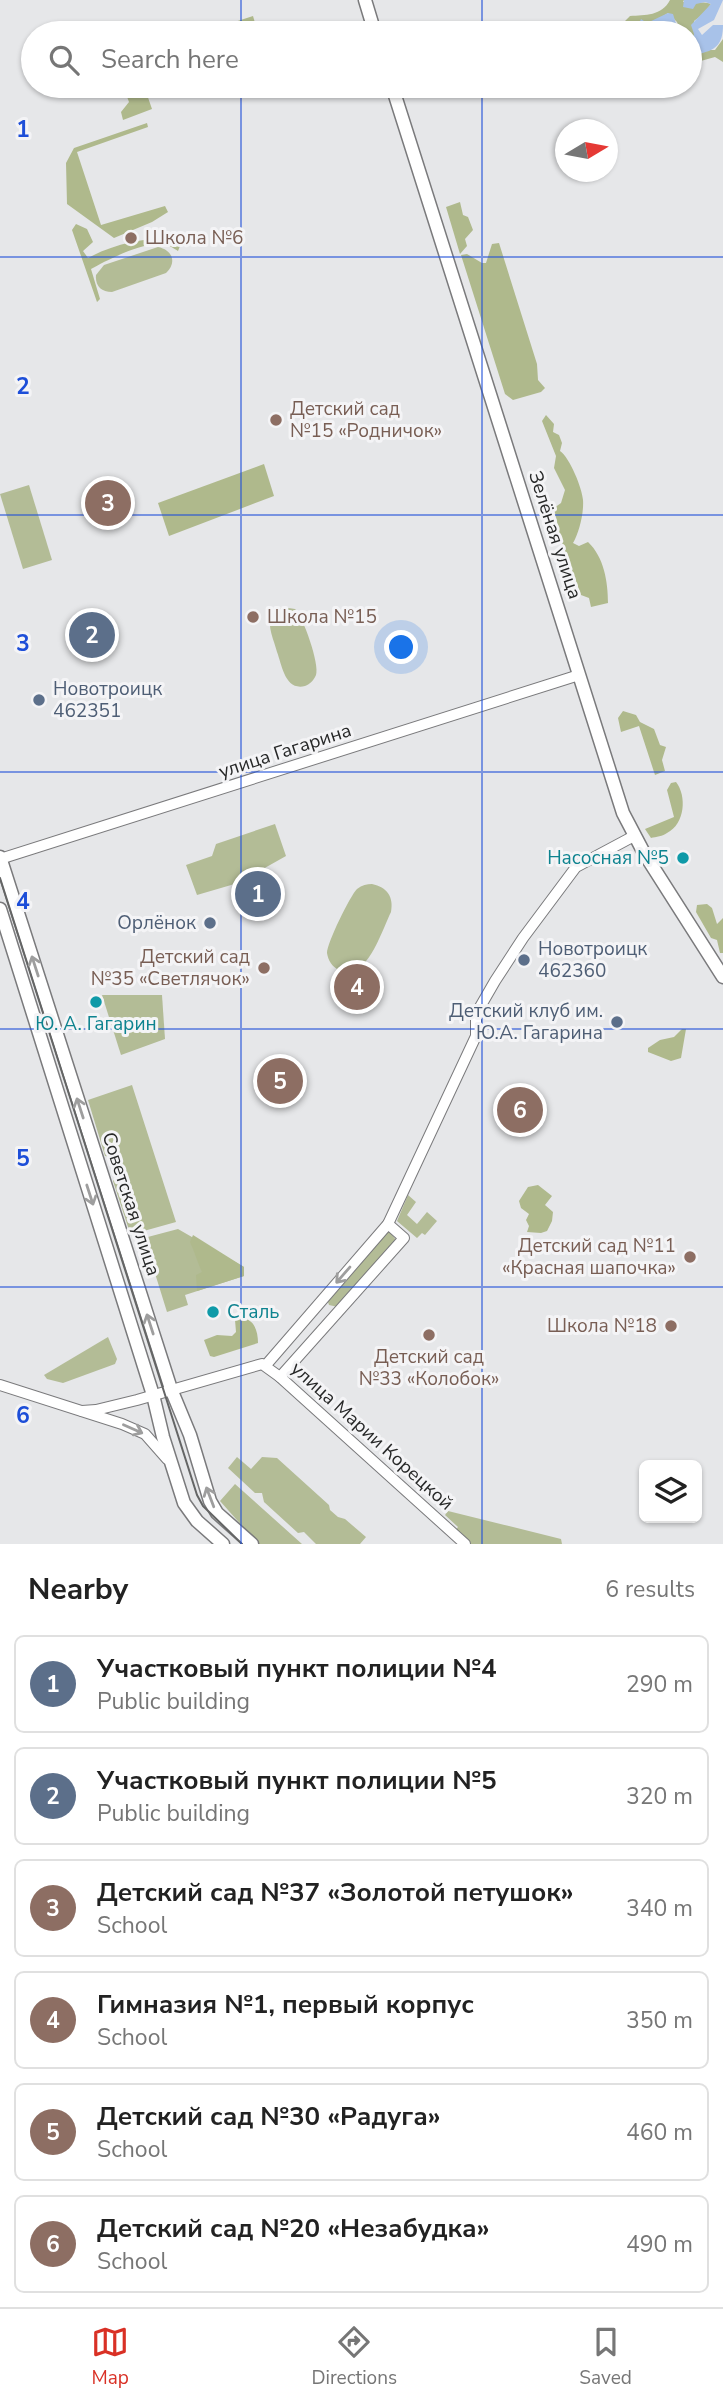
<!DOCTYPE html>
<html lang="en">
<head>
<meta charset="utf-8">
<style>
	:root { --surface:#fff; --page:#f6f6f6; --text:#222; --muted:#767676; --line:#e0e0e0; --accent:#d93025 }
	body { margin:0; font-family:"Nunito Sans",sans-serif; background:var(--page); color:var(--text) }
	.controls { position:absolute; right:21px; bottom:21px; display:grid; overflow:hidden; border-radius:10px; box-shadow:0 2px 5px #0004 }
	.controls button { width:63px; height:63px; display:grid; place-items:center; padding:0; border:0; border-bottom:2px solid var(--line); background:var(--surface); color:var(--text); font:35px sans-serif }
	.compass { position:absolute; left:555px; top:119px; width:63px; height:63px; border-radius:50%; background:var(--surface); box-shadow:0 2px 5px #0004; rotate:80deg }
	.you { position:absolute; left:402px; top:648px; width:24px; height:24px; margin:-18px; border:5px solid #fff; border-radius:50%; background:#1a73e8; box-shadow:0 0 0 10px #1a73e833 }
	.badge { display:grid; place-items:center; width:46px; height:46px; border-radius:50%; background:var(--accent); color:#fff; font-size:23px; font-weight:700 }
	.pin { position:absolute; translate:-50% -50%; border:4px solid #fff; box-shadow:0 2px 7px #0006 }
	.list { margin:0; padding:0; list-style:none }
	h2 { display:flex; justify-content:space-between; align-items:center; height:91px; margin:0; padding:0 28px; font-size:30px }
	h2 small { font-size:23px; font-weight:400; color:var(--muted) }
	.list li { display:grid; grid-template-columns:46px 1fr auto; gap:21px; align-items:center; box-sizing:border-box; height:98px; margin:0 14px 14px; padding:0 14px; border:2px solid var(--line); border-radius:10px }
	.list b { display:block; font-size:26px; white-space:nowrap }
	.list p { margin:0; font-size:23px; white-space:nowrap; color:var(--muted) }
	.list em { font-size:23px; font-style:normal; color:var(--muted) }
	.icon { flex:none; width:38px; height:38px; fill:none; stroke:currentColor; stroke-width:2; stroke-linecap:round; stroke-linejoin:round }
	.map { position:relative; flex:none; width:723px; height:1544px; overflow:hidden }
	.search { position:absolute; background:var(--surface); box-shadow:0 2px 5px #0004; left:21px; right:21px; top:21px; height:77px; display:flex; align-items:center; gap:18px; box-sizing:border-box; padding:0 24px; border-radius:38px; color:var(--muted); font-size:26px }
	.sheet { height:763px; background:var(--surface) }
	nav { display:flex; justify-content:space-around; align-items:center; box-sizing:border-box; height:98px; border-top:2px solid var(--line); background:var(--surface); font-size:19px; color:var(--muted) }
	nav a { display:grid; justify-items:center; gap:4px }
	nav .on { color:var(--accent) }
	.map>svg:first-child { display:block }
	.green { fill:#b3bc96 }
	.forest { fill:#afb98c }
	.water { fill:#a8c2e9 }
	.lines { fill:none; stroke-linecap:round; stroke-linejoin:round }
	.minor-casing { stroke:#7a7a7c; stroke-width:12 }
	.major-casing { stroke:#7a7a7c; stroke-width:15 }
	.minor { stroke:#fff; stroke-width:10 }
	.major { stroke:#fff; stroke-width:12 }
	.tram { stroke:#646565; stroke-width:2 }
	.oneway { stroke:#9e9e9e }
	.grid { fill:none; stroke:#1d4ed8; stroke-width:2; stroke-opacity:0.55 }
	.education-dot { fill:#8d6e63; stroke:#f4f4f6; stroke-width:2.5 }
	.service-dot { fill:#5c6f8a; stroke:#f4f4f6; stroke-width:2.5 }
	.culture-dot { fill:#0f9aa8; stroke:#f4f4f6; stroke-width:2.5 }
	.labels { text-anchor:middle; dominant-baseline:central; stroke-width:6; stroke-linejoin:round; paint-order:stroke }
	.education-label { font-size:19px; fill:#785e54; stroke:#f4f4f6; text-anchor:start }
	.street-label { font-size:19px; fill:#272828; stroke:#f4f4f6 }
	.service-label { font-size:19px; fill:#4e5e75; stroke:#f4f4f6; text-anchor:start }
	.culture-label { font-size:19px; fill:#0d838f; stroke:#f4f4f6; text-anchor:end }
	.grid-label { font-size:23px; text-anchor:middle; font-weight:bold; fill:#1d4ed8; stroke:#f4f4f6; stroke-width:6; stroke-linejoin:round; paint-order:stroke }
</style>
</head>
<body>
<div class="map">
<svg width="723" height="1544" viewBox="0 0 723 1544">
	<rect width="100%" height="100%" fill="#e6e7e9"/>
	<g class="green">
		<path d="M158,247C173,250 177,263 166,273L112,292C101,292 95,286 96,275L104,265Z"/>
		<polygon points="29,485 52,560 23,569 0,494"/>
		<path d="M282,607L295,609C303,616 320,665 316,675C314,680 310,684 305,686C285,691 282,665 277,652C274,640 267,627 271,615Z"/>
		<polygon points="275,824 286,856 238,883 197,895 186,865 212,856 216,844"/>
		<path d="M372,884C387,887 394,897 391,912C382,930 366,984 339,970C332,967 328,960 327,953C327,943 350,896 357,889C362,885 367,884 372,884Z"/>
		<polygon points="102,995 162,995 165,1039 121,1055"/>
		<polygon points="132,1085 176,1222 133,1234 130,1233 113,1181 118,1175 113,1157 105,1156 88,1100"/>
		<polygon points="408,1195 416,1202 407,1215 417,1224 427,1212 437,1221 425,1235 422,1233 417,1238 397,1221"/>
		<polygon points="178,1229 244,1267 244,1276 185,1295 188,1305 167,1312 144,1238"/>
		<polygon points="389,1231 396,1240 338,1307 329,1305 327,1299 384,1232"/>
		<polygon points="108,1337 117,1359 115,1364 63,1383 47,1379 44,1375"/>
		<polygon points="237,1457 251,1469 262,1457 277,1458 329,1505 330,1510 338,1517 345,1519 366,1537 360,1544 316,1544 304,1532 298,1533 264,1502 262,1493 255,1493 228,1468"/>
		<polygon points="235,1484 302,1544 257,1544 242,1531 244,1528 220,1501"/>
		<polygon points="448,1511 561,1539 562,1544 468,1544 454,1532 458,1527 445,1515"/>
	</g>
	<g class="forest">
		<path d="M670,0H684L683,2C693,4 703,1 711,4L702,15L694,21L695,35L691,43V50H715L723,39V62L715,57L690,64V33L680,30L677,22L668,13L654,22L638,23L635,33H625V21L630,16C645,15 662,16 670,0Z"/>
		<polygon points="253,16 258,33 201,33"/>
		<polygon points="123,86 144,86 152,109 123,120 121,112 129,102"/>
		<polygon points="147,123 148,127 77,152 101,225 165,206 168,212 152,222 114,238 67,204 66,163 74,148"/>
		<polygon points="460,202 463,215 468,217 473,230 465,239 467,246 460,254 446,207"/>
		<path d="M76,224L87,229L93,242L83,251L88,258C114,244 142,238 172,238L180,246L178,251C173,248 168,244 162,244C143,242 107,260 91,269L100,299L97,302L72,230Z"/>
		<polygon points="499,243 537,364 538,380 545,388 541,392 513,400 505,394 461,255 467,254 482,263 486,263 492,244"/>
		<path d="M546,415L554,424L553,432L559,435L562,443L560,451C570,458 582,488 583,500C584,513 579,533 573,543L579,546L588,542C604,557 608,582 608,603L591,607L589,598L581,595L561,540L554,508L561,503L565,490L554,468L556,456L542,421Z"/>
		<polygon points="264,464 274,496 169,536 158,503"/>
		<polygon points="623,711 636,715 640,722 654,729 660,745 666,747 662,760 665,771 655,775 639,726 621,732 618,718"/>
		<path d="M676,782C687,796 685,824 667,833C663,836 656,837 651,838L645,829L674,817L667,790L671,783Z"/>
		<polygon points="707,904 712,908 717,924 723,918 723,953 720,953 717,940 711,938 696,912 697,905"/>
		<polygon points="682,1029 686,1029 681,1058 671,1061 648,1052 648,1048 660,1040 674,1037"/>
		<polygon points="538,1185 552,1196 545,1205 553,1212 552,1221 547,1231 541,1233 527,1232 529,1226 526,1220 529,1214 521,1208 519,1201 528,1187"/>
		<path d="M193,1235L244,1267V1276L197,1291L196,1275L202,1272C197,1261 195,1253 190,1242Z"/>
		<path d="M239,1318C254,1317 258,1331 258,1343L214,1357L210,1356L204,1340L217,1335L232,1336L236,1332L235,1320Z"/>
	</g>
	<g class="water">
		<path d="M684,0H723L714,20L698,29L702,35L713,25H723C723,44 716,51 697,54L691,50V43L694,34L691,25L711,4L705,2L696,4L693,9L683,7Z"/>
		<polygon points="668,13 673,14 677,27 685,33 635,33 641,19 647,23"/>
	</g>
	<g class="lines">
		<defs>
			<g id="minor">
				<polyline points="0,859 579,675"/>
				<polyline points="266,1365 388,1224 476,1036 476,1014 495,981 523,938 576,867 634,836"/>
				<polyline points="280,1377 404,1238 388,1224"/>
				<polyline points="0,1385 122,1424 145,1434 167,1459"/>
				<polyline points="82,1411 96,1410 137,1400 262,1364 280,1377 465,1544"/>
			</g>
			<g id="major">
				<polyline points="365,0 375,33"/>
				<polyline points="392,86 623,813 644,853 723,977"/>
				<polyline points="0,857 171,1389 190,1435 210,1501 217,1513 252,1544"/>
				<polyline points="0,909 153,1395 163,1437 184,1503 197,1521 223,1544"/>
			</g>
		</defs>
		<use href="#minor" class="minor-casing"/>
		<use href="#major" class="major-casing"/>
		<use href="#minor" class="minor"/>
		<use href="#major" class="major"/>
		<polyline class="tram" points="0,878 197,1495 203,1506 242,1544"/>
	</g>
	<defs><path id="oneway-shaft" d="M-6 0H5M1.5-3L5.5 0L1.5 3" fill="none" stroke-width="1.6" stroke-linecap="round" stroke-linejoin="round" transform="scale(1.75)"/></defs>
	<g class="oneway">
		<use href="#oneway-shaft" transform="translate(35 966) rotate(-108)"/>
		<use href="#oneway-shaft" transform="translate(80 1108) rotate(-108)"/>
		<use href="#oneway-shaft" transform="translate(90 1195) rotate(72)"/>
		<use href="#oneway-shaft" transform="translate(343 1275) rotate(131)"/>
		<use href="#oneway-shaft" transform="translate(150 1324) rotate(-108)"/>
		<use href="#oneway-shaft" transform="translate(133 1429) rotate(24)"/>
		<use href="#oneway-shaft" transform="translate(210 1497) rotate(-111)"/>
	</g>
	<path class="grid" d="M241,0V33M482,0V33M241,86V1544M482,86V1544M0,257H723M0,515H723M0,772H723M0,1029H723M0,1287H723"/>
	<g class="education-dot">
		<circle cx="131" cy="238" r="7"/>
		<circle cx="276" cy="420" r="7"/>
		<circle cx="253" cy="617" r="7"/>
		<circle cx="264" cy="968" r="7"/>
		<circle cx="690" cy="1257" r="7"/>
		<circle cx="671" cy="1326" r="7"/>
		<circle cx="429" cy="1335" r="7"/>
	</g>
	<g class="service-dot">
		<circle cx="39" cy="700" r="7"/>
		<circle cx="210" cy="923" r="7"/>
		<circle cx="524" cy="960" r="7"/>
		<circle cx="617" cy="1022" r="7"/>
	</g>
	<g class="culture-dot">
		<circle cx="683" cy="858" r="7"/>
		<circle cx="96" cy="1002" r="7"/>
		<circle cx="213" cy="1312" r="7"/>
	</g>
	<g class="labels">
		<g class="education-label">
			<text x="145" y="238">Школа №6</text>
			<text x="290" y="409">Детский сад<tspan x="290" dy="22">№15 «Родничок»</tspan></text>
			<text x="267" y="617">Школа №15</text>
			<text x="250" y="957" text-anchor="end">Детский сад<tspan x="250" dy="22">№35 «Светлячок»</tspan></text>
			<text x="676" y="1246" text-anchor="end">Детский сад №11<tspan x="676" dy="22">«Красная шапочка»</tspan></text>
			<text x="657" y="1326" text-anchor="end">Школа №18</text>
			<text x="429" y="1357" text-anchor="middle">Детский сад<tspan x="429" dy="22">№33 «Колобок»</tspan></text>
		</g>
		<g class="street-label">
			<text transform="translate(555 535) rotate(72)">Зелёная улица</text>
			<text transform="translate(285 751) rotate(-18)">улица Гагарина</text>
			<text transform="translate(131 1204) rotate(72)">Советская улица</text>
			<text transform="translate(372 1436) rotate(42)">улица Марии Корецкой</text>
		</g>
		<g class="service-label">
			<text x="53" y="689">Новотроицк<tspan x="53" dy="22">462351</tspan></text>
			<text x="196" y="923" text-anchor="end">Орлёнок</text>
			<text x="538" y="949">Новотроицк<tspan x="538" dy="22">462360</tspan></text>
			<text x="603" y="1011" text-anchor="end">Детский клуб им.<tspan x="603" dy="22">Ю.А. Гагарина</tspan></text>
		</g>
		<g class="culture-label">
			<text x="669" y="858">Насосная №5</text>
			<text x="96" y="1024" text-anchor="middle">Ю. А. Гагарин</text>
			<text x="227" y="1312" text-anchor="start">Сталь</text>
		</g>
	</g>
	<g class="grid-label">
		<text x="23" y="137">1</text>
		<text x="23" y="394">2</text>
		<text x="23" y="651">3</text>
		<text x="23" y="909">4</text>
		<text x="23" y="1166">5</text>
		<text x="23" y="1423">6</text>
	</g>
</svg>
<div class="controls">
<button><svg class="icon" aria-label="layers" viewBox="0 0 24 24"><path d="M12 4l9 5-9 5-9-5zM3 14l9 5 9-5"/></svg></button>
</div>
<svg class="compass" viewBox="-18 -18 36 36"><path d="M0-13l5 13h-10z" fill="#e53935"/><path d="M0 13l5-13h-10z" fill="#767676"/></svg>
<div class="you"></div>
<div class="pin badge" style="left:258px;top:894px;background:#5c6f8a">1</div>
<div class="pin badge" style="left:92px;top:635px;background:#5c6f8a">2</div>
<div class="pin badge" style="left:108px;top:503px;background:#8d6e63">3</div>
<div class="pin badge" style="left:357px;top:987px;background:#8d6e63">4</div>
<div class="pin badge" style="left:280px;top:1081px;background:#8d6e63">5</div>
<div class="pin badge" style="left:520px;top:1110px;background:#8d6e63">6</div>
<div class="search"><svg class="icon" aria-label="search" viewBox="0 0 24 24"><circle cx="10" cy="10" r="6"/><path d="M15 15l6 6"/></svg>Search here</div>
</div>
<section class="sheet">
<h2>Nearby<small>6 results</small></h2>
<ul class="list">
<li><span class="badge" style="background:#5c6f8a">1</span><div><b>Участковый пункт полиции №4</b><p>Public building</p></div><em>290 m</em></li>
<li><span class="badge" style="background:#5c6f8a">2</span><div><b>Участковый пункт полиции №5</b><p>Public building</p></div><em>320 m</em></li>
<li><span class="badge" style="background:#8d6e63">3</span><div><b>Детский сад №37 «Золотой петушок»</b><p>School</p></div><em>340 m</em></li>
<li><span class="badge" style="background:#8d6e63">4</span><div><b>Гимназия №1, первый корпус</b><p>School</p></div><em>350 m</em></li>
<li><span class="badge" style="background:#8d6e63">5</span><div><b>Детский сад №30 «Радуга»</b><p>School</p></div><em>460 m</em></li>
<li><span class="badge" style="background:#8d6e63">6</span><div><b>Детский сад №20 «Незабудка»</b><p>School</p></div><em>490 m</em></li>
</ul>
</section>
<nav>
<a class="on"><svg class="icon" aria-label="map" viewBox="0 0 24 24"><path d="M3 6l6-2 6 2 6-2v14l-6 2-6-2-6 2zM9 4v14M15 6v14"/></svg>Map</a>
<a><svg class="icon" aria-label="directions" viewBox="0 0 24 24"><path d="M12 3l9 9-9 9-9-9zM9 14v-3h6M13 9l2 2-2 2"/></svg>Directions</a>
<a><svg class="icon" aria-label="saved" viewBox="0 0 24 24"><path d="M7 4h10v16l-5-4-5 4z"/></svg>Saved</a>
</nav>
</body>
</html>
